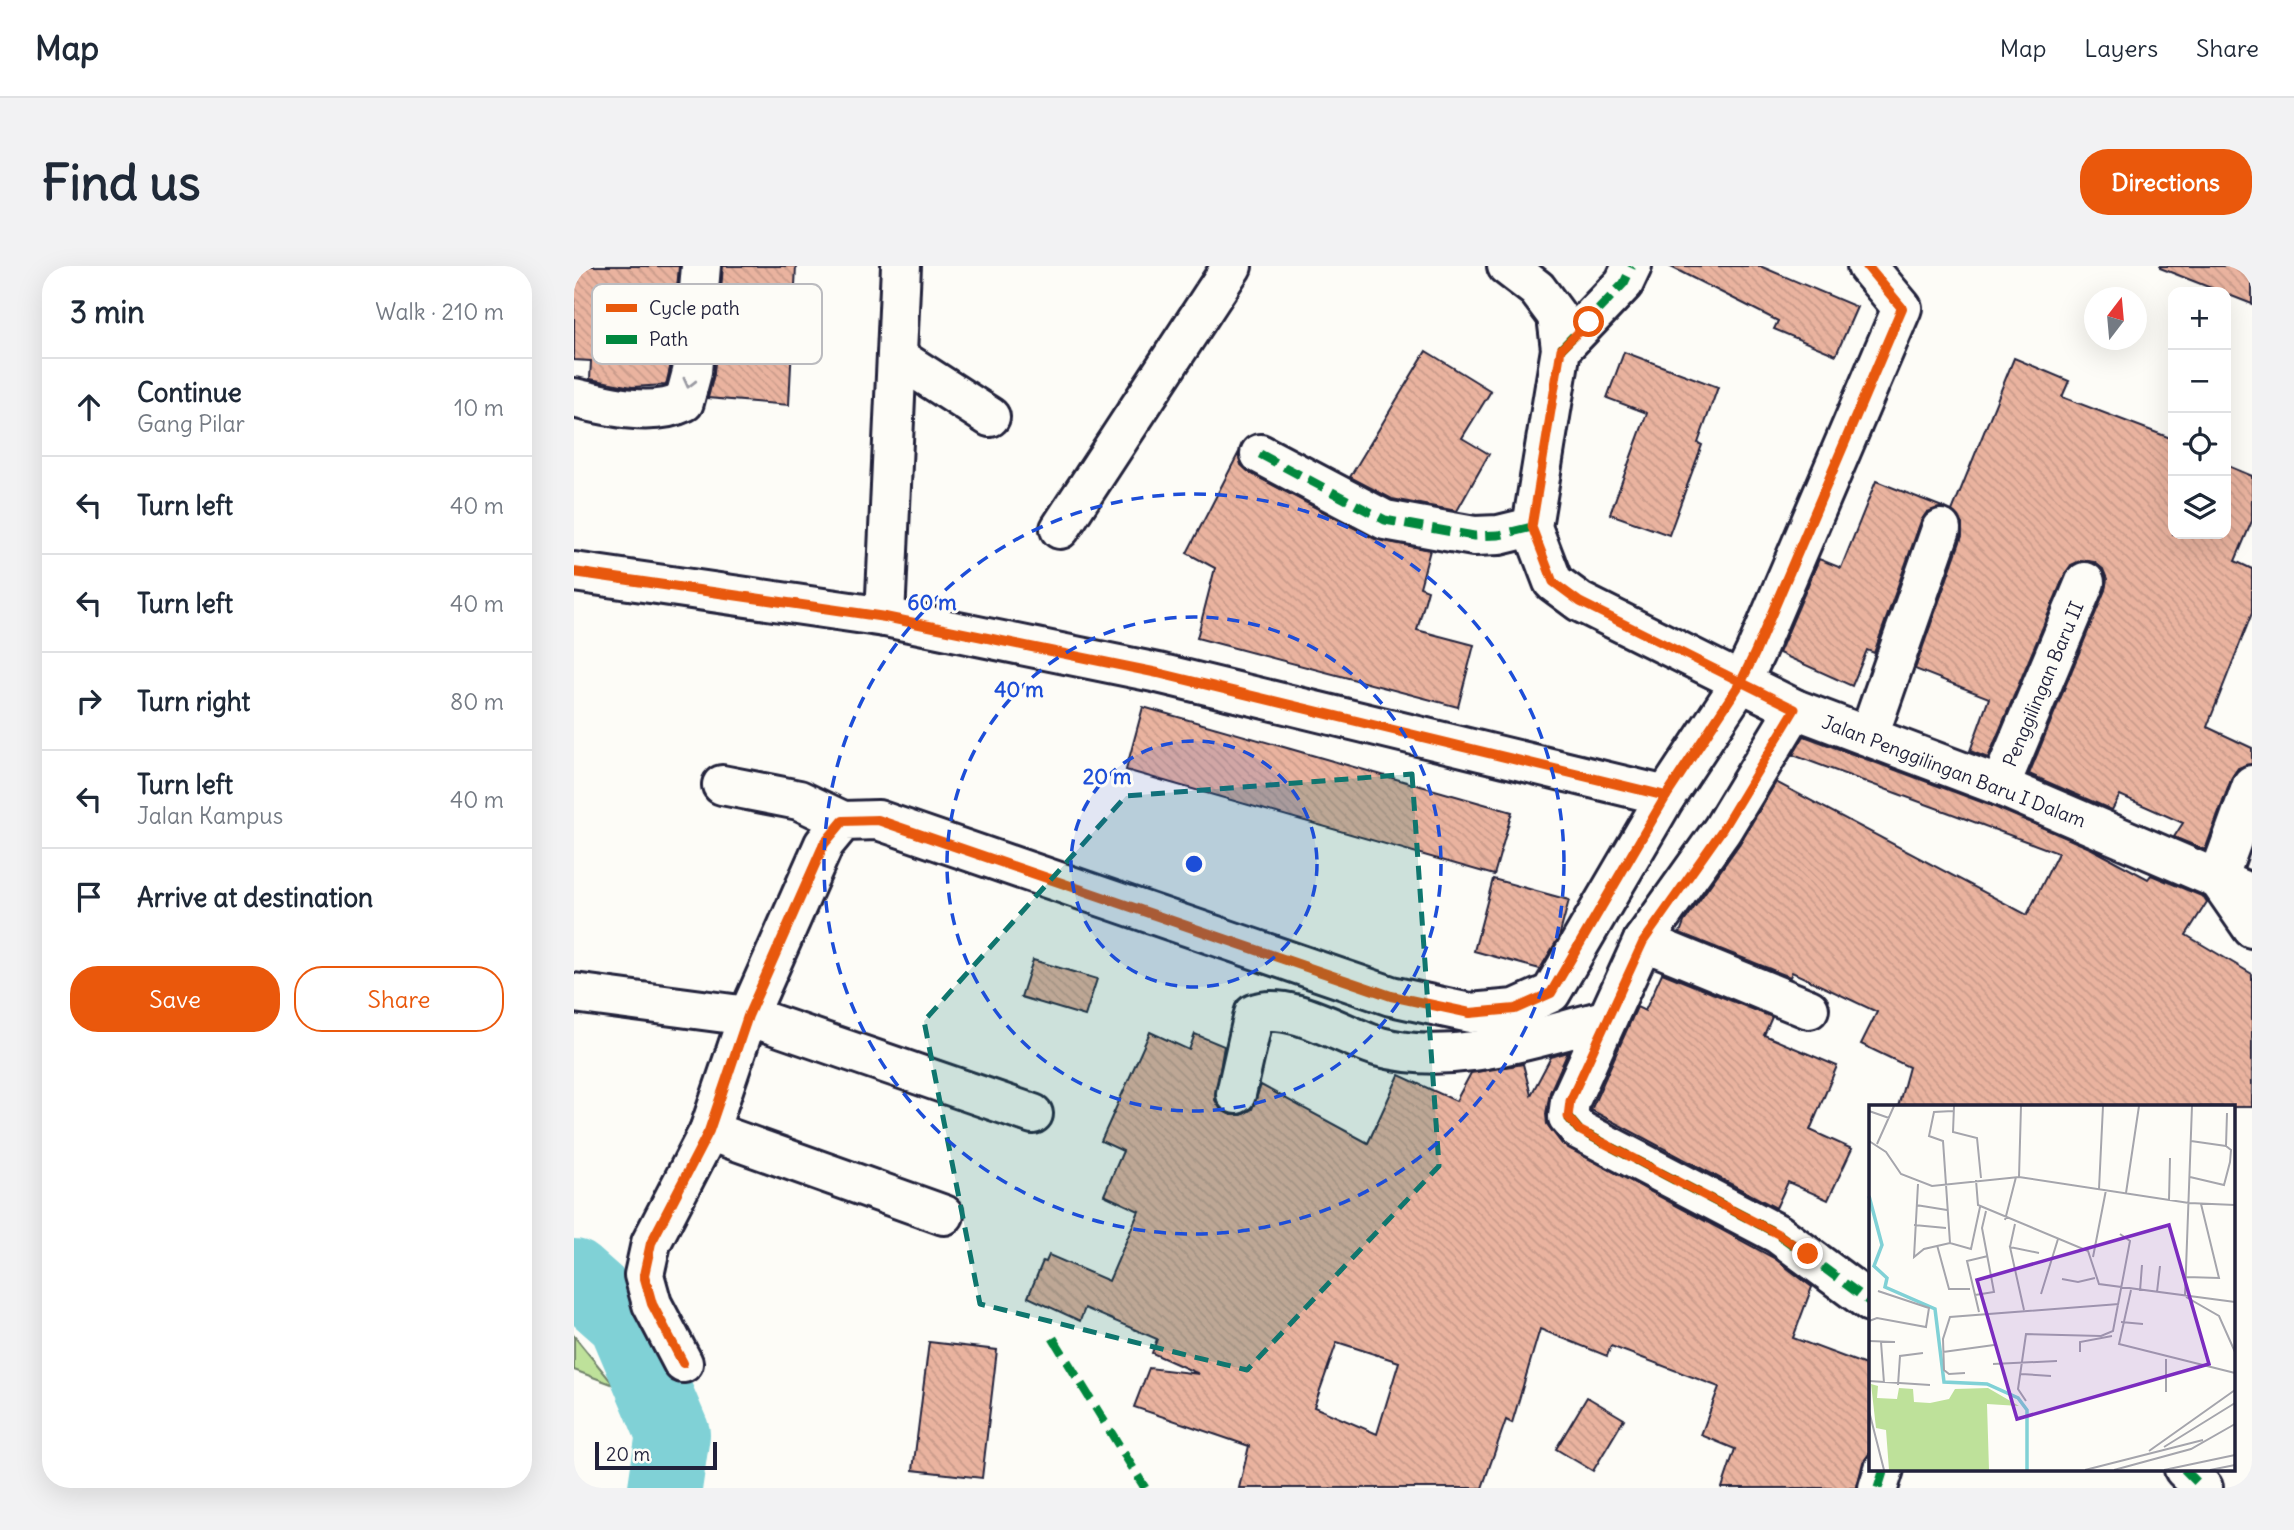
<!DOCTYPE html>
<html lang="en">
<head>
<meta charset="utf-8">
<style>
	:root { --surface:#fff; --page:#f2f2f3; --text:#1f2937; --muted:#747a83; --line:#e0e1e3; --accent:#ea580c }
	body { margin:0; font-family:Delius,sans-serif; background:var(--page); color:var(--text) }
	.controls { position:absolute; right:21px; top:21px; display:grid; overflow:hidden; border-radius:14px; box-shadow:0 7px 28px #0002 }
	.controls button { width:63px; height:63px; display:grid; place-items:center; padding:0; border:0; border-bottom:2px solid var(--line); background:var(--surface); color:var(--text); font:35px sans-serif }
	.compass { position:absolute; left:1510px; top:21px; width:63px; height:63px; border-radius:50%; background:var(--surface); box-shadow:0 7px 28px #0002; rotate:16deg }
	.scale { position:absolute; left:21px; bottom:18px; width:122px; box-sizing:border-box; padding-left:7px; border:4px solid #22223b; border-top:0; font-size:19px; line-height:24px; white-space:nowrap; color:#22223b; -webkit-text-stroke:5px #fdfcf7; paint-order:stroke }
	.stop { position:absolute; width:21px; height:21px; margin:-16px; border:5px solid #ea580c; border-radius:50%; background:#fff }
	.stop.end { background:#ea580c; border-color:#fff; box-shadow:0 2px 7px #0008 }
	.list { margin:0; padding:0; list-style:none }
	h2 { display:flex; justify-content:space-between; align-items:center; height:91px; margin:0; padding:0 28px; font-size:30px }
	h2 small { font-size:23px; font-weight:400; color:var(--muted) }
	.list li { display:grid; grid-template-columns:46px 1fr auto; gap:21px; align-items:center; box-sizing:border-box; height:98px; padding:0 28px; border-top:2px solid var(--line) }
	.list b { display:block; font-size:26px; white-space:nowrap }
	.list p { margin:0; font-size:23px; white-space:nowrap; color:var(--muted) }
	.list em { font-size:23px; font-style:normal; color:var(--muted) }
	.actions { display:flex; gap:14px; padding:21px 28px }
	.actions a { flex:1; padding:16px 0; border:2px solid var(--accent); border-radius:28px; text-align:center; font-size:24px; color:var(--accent) }
	.actions .main { background:var(--accent); color:#fff }
	.icon { flex:none; width:38px; height:38px; fill:none; stroke:currentColor; stroke-width:2; stroke-linecap:round; stroke-linejoin:round }
	.map { position:relative; flex:none; width:1678px; height:1222px; overflow:hidden; border-radius:28px }
	header { display:flex; align-items:center; gap:42px; box-sizing:border-box; height:98px; padding:0 35px; background:var(--surface); border-bottom:2px solid var(--line) }
	header strong { font-size:33px }
	nav { display:flex; gap:38px; margin-inline-start:auto; font-size:24px }
	.intro { display:flex; align-items:center; justify-content:space-between; box-sizing:border-box; height:168px; padding:0 42px }
	h1 { margin:0; font-size:49px }
	.button { padding:18px 32px; border-radius:28px; background:var(--accent); color:#fff; font-size:24px; font-weight:700 }
	main { display:flex; gap:42px; padding:0 42px }
	aside { flex:1; background:var(--surface); border-radius:28px; box-shadow:0 7px 28px #0002 }
	.map>svg:first-child { display:block }
	.grass { fill:#bee19a; stroke:#70826a; stroke-width:2 }
	.lines { fill:none; stroke-linecap:round; stroke-linejoin:round }
	.river { stroke:#80d1d6; stroke-width:74 }
	.building { fill:url(#building-back-hatch); stroke:#22223b; stroke-width:2; fill-rule:evenodd }
	.street-casing { stroke:#22223b; stroke-width:44 }
	.street { stroke:#fdfcf7; stroke-width:38 }
	.quiet { stroke:#00873e; stroke-width:9; stroke-dasharray:18 9; stroke-linecap:butt }
	.cycleway-casing { stroke:#fdfcf7; stroke-width:15 }
	.cycleway { stroke:#e8590c; stroke-width:10 }
	.oneway { stroke:#9a9aa2 }
	.route { stroke:#ea580c; stroke-width:9 }
	.marked { fill:#0f766e; fill-opacity:0.2; stroke:#0f766e; stroke-width:5; stroke-dasharray:14 9; stroke-linejoin:round }
	.ring { fill:none; stroke:#1d4ed8; stroke-width:3.5; stroke-dasharray:12 9 }
	.labels { text-anchor:middle; dominant-baseline:central; stroke-width:6; stroke-linejoin:round; paint-order:stroke }
	.street-label { font-size:19px; fill:#22223b; stroke:#fdfcf7 }
	.inset-river { fill:none; stroke:#80d1d6; stroke-width:3.5 }
	.inset-road { fill:none; stroke:#a5a5ac; stroke-width:2 }
	.view { fill:#7b2cbf; fill-opacity:0.15; stroke:#7b2cbf; stroke-width:3.5 }
	.inset-edge { fill:none; stroke:#22223b; stroke-width:3.5 }
	.key { fill:#fdfcf7; stroke:#bbbbbf; stroke-width:2 }
	.key-label { font-size:19px; fill:#22223b }
	.centre { fill:#1d4ed8; stroke:#fdfcf7; stroke-width:3.5 }
	.ring-label { font-size:21px; text-anchor:middle; font-weight:bold; fill:#1d4ed8; stroke:#fdfcf7; stroke-width:6; stroke-linejoin:round; paint-order:stroke }
</style>
</head>
<body>
<header>
<strong>Map</strong>
<nav><a>Map</a><a>Layers</a><a>Share</a></nav>
</header>
<div class="intro"><h1>Find us</h1><a class="button">Directions</a></div>
<main>
<aside>
<h2>3 min<small>Walk · 210 m</small></h2>
<ul class="list">
<li><svg class="icon" aria-label="ahead" viewBox="0 0 24 24"><path d="M12 20V5M6 11l6-6 6 6"/></svg><div><b>Continue</b><p>Gang Pilar</p></div><em>10 m</em></li>
<li><svg class="icon" aria-label="left" viewBox="0 0 24 24"><path d="M17 20v-9H6M10 6l-5 5 5 5"/></svg><div><b>Turn left</b></div><em>40 m</em></li>
<li><svg class="icon" aria-label="left" viewBox="0 0 24 24"><path d="M17 20v-9H6M10 6l-5 5 5 5"/></svg><div><b>Turn left</b></div><em>40 m</em></li>
<li><svg class="icon" aria-label="right" viewBox="0 0 24 24"><path d="M7 20v-9h11M14 6l5 5-5 5"/></svg><div><b>Turn right</b></div><em>80 m</em></li>
<li><svg class="icon" aria-label="left" viewBox="0 0 24 24"><path d="M17 20v-9H6M10 6l-5 5 5 5"/></svg><div><b>Turn left</b><p>Jalan Kampus</p></div><em>40 m</em></li>
<li><svg class="icon" aria-label="arrive" viewBox="0 0 24 24"><path d="M6 21V4h12l-3 4 3 4H6"/></svg><div><b>Arrive at destination</b></div></li>
</ul>
<div class="actions"><a class="main">Save</a><a>Share</a></div>
</aside>
<div class="map">
<svg width="1678" height="1222" viewBox="0 0 1678 1222">
	<defs>
		<pattern id="building-back-hatch" width="6" height="6" patternUnits="userSpaceOnUse" patternTransform="scale(1.75)"><rect width="6" height="6" fill="#eab39f"/><path d="M-1 5l2 2M0 0l6 6M5-1l2 2" fill="none" stroke="#c89a8a"/></pattern>
	</defs>
	<rect width="100%" height="100%" fill="#fdfcf7"/>
	<filter id="ink" filterUnits="userSpaceOnUse"><feTurbulence type="fractalNoise" baseFrequency=".0143" numOctaves="2"/><feDisplacementMap in="SourceGraphic" scale="14" xChannelSelector="R" yChannelSelector="G"/><feConvolveMatrix kernelMatrix="1 2 1 2 8 2 1 2 1" color-interpolation-filters="sRGB"/></filter>
	<g filter="url(#ink)">
		<polygon class="grass" points="0,1070 40,1119 0,1104"/>
		<g class="lines">
			<polyline class="river" points="0,1010 51,1055 99,1168 91,1222"/>
		</g>
		<g class="building">
			<polygon points="0,0 105,0 96,102 92,119 58,121 16,113 17,95 0,94"/>
			<polygon points="149,0 222,0 215,139 134,132 140,108"/>
			<polygon points="1095,0 1186,0 1283,41 1262,89 1200,63 1204,55"/>
			<polygon points="1586,0 1678,0 1678,38 1586,2"/>
			<polygon points="852,85 917,125 888,172 915,188 883,245 818,233 776,211"/>
			<polygon points="1050,86 1144,121 1124,177 1128,179 1095,269 1036,248 1073,147 1033,132"/>
			<polygon points="1440,92 1495,115 1488,131 1599,173 1599,268 1652,268 1652,199 1678,210 1678,255 1661,295 1678,303 1678,347 1633,461 1678,482 1678,498 1664,502 1658,511 1631,584 1600,571 1609,557 1546,529 1538,544 1455,508 1531,324 1533,313 1529,303 1520,296 1508,294 1497,299 1491,308 1414,492 1396,485 1415,432 1341,403 1388,270 1388,258 1378,245"/>
			<polygon points="664,188 667,199 676,207 801,273 856,284 846,321 854,324 843,364 900,379 884,441 623,372 641,302 613,287"/>
			<polygon points="1302,215 1371,242 1353,246 1347,255 1300,387 1293,384 1278,420 1205,387 1245,293 1267,302"/>
			<polygon points="569,441 938,546 920,609 552,504"/>
			<polygon points="1230,470 1418,540 1518,583 1574,613 1577,609 1630,631 1633,636 1612,669 1678,708 1678,841 1324,841 1335,801 1287,778 1303,746 1218,706 1216,711 1106,667 1110,656 1166,577 1202,516 1453,649 1484,587 1219,489"/>
			<polygon points="919,613 995,634 985,671 966,703 900,685"/>
			<polygon points="459,694 523,713 511,750 447,731"/>
			<polygon points="1088,707 1198,751 1190,769 1263,800 1236,864 1278,883 1254,934 1214,916 1202,942 1017,844 1063,741 1071,745"/>
			<path d="M576,766L615,784L621,768L650,780L641,834L647,844L657,849H668L678,843L687,819L794,877L825,809L882,835L897,807L949,798L957,829L977,791L994,786L976,826L972,848L973,858L988,878L1200,992L1238,1021L1219,1072L1297,1101V1186L1289,1196L1283,1222H1148L1161,1183L1127,1169L1145,1121L1037,1080L1033,1090L966,1063L938,1157L932,1154L908,1222H665L675,1180L560,1141L575,1102L625,1108L578,1087L583,1073L511,1042L506,1055L454,1031L469,995L472,996L475,989L535,1015L565,945L530,929L549,885L527,875ZM763,1076L825,1096L803,1168L740,1141Z"/>
			<polygon points="355,1076 423,1084 408,1212 339,1204"/>
			<polygon points="1013,1131 1050,1153 1019,1205 982,1183"/>
		</g>
		<g class="lines">
			<defs>
				<g id="street">
					<polyline points="933,0 963,23 983,50 987,83 958,261 979,316 1006,336 1221,443 1426,520 1678,628"/>
					<polyline points="987,83 1050,17 1058,0"/>
					<polyline points="323,91 416,151"/>
					<path d="M0,132C33,140 79,151 110,136L118,106L127,0"/>
					<polyline points="686,188 811,254 900,270 925,269 958,261"/>
					<polyline points="486,263 658,0"/>
					<polyline points="0,306 311,351 584,407 1092,530"/>
					<polyline points="311,351 327,0"/>
					<polyline points="1221,443 1148,564 1069,675 996,835 994,851 1005,864 1204,968 1296,1036"/>
					<polyline points="1295,469 1367,263"/>
					<polyline points="148,519 225,534 269,555"/>
					<polyline points="1426,520 1511,316"/>
					<polyline points="1644,613 1678,519"/>
					<polyline points="1644,613 1678,662"/>
					<polyline points="1069,675 1235,743"/>
					<polyline points="0,727 174,750 459,848"/>
					<path d="M662,828L680,748C716,734 770,771 806,781C881,801 957,772 1031,754"/>
					<polyline points="135,865 370,949"/>
					<polyline points="109,1097 78,1038 70,1009 77,977 135,865 174,750 250,578 269,555 304,554 817,730 896,747 941,743 977,727 1092,530 1167,416 1181,387 1328,42 1293,0"/>
					<polyline points="1610,1203 1629,1222"/>
					<polyline points="1304,1222 1310,1203"/>
				</g>
			</defs>
			<use href="#street" class="street-casing"/>
			<use href="#street" class="street"/>
			<g class="quiet">
				<polyline points="987,83 1050,17 1058,0"/>
				<polyline points="686,188 811,254 900,270 925,269 958,261"/>
				<polyline points="994,851 1005,864 1204,968 1296,1036"/>
				<polyline points="479,1072 571,1222"/>
				<polyline points="1610,1203 1629,1222"/>
				<polyline points="1304,1222 1310,1203"/>
			</g>
			<defs>
				<g id="cycleway">
					<polyline points="0,306 311,351 584,407 1092,530"/>
					<polyline points="109,1097 78,1038 70,1009 77,977 135,865 174,750 250,578 269,555 304,554 817,730 896,747 941,743 977,727 1092,530 1167,416 1181,387 1328,42 1293,0"/>
				</g>
			</defs>
			<use href="#cycleway" class="cycleway-casing"/>
			<use href="#cycleway" class="cycleway"/>
		</g>
		<defs><path id="oneway-chevron" d="M-2-3.5L2.5 0L-2 3.5" fill="none" stroke-width="1.6" stroke-linecap="round" stroke-linejoin="round" transform="scale(1.75)"/></defs>
		<use class="oneway" href="#oneway-chevron" transform="translate(115 117) rotate(104)"/>
	</g>
	<g class="lines" filter="url(#ink)">
		<polyline class="route" points="1015,56 987,83 958,261 979,316 1006,336 1221,443 1148,564 1069,676 996,835 994,851 1005,864 1204,968 1234,988"/>
	</g>
	<path class="marked" d="M838,508L865,900L673,1104L406,1038L350,755L552,530Z"/>
	<circle cx="620" cy="598" r="123" fill="#1d4ed8" fill-opacity=".12"/>
	<g class="ring">
		<circle cx="620" cy="598" r="123"/>
		<circle cx="620" cy="598" r="247"/>
		<circle cx="620" cy="598" r="370"/>
	</g>
	<g class="labels">
		<g class="street-label">
			<text transform="translate(1469 418) rotate(-67)">Penggilingan Baru II</text>
			<text transform="translate(1380 505) rotate(21)">Jalan Penggilingan Baru I Dalam</text>
		</g>
	</g>
	<g transform="translate(1295 839)">
		<rect width="366" height="366" fill="#fdfcf7"/>
		<path d="M2,279L9,281L8,293L28,294L30,283L44,284L45,297L61,298L80,294L86,284L119,283L150,301L118,299L120,365H20L17,325L7,323Z" fill="#bee19a"/>
		<path class="inset-river" d="M0,91L13,140L5,161L18,173L16,182L66,204L75,277L118,279L149,293L158,305V365"/>
		<path class="inset-road" d="M85,1L84,27L108,33L112,73M0,6L20,13M0,36L17,47L32,69L63,81L150,72L320,98L366,100M322,36L357,41M8,39L25,1M357,41L358,8M150,72L152,1M321,72L355,80L361,57L362,45L357,41M107,75L109,100L219,146L230,179L366,197M49,79L45,152L55,144L81,138L102,144L111,102M230,84L234,1M257,88L270,1M300,95L301,53M47,100L78,105M136,115L147,72M45,120L77,123M81,138L74,36L60,31L65,7L84,6M68,140L80,184H101M141,142L146,119M224,152L237,85M317,172L350,173L332,99M193,174L209,177L226,173M262,185L250,239L366,268M271,186L273,160M288,187L291,161M172,189L189,134M106,190L125,187L113,123L117,106M316,191L323,1M317,192L350,211L366,247M155,205L141,142L170,148M110,207L98,156L119,151M0,216L8,213L57,222L60,203L9,186M252,217L274,219M0,236L26,237M12,237L15,278M74,247L125,240M211,247V237L243,231M124,259L188,256M96,268L80,269L75,265L74,234L81,212L250,199M152,269L182,271M0,276L61,280M29,280L31,251L54,248M297,287V254M157,296L149,284L157,229L232,231L244,226L261,136L251,129M0,306L15,365M295,342L366,298M280,346L366,285M216,365L334,335M245,365L322,344L366,319M295,365L366,350M341,365L366,360"/>
		<path class="view" d="M300,120L340,259L148,314L108,175Z"/>
		<rect width="366" height="366" class="inset-edge"/>
	</g>
	<rect x="18" y="18" width="230" height="80" rx="10" class="key"/>
	<rect x="32" y="38" width="31" height="8" fill="#e8590c"/>
	<rect x="32" y="69" width="31" height="9" fill="#00873e"/>
	<g class="key-label">
		<text x="75" y="49">Cycle path</text>
		<text x="75" y="80">Path</text>
	</g>
	<circle cx="620" cy="598" r="10" class="centre"/>
	<g class="ring-label">
		<text x="358" y="344">60 m</text>
		<text x="445" y="431">40 m</text>
		<text x="533" y="518">20 m</text>
	</g>
</svg>
<div class="controls">
<button>+</button>
<button>−</button>
<button><svg class="icon" aria-label="locate" viewBox="0 0 24 24"><circle cx="12" cy="12" r="6"/><path d="M12 2v4M12 18v4M2 12h4M18 12h4"/></svg></button>
<button><svg class="icon" aria-label="layers" viewBox="0 0 24 24"><path d="M12 4l9 5-9 5-9-5zM3 14l9 5 9-5"/></svg></button>
</div>
<svg class="compass" viewBox="-18 -18 36 36"><path d="M0-13l5 13h-10z" fill="#e53935"/><path d="M0 13l5-13h-10z" fill="#747a83"/></svg>
<div class="scale">20 m</div>
<div class="stop" style="left:1015px;top:56px"></div>
<div class="stop end" style="left:1234px;top:988px"></div>
</div>
</main>
</body>
</html>
